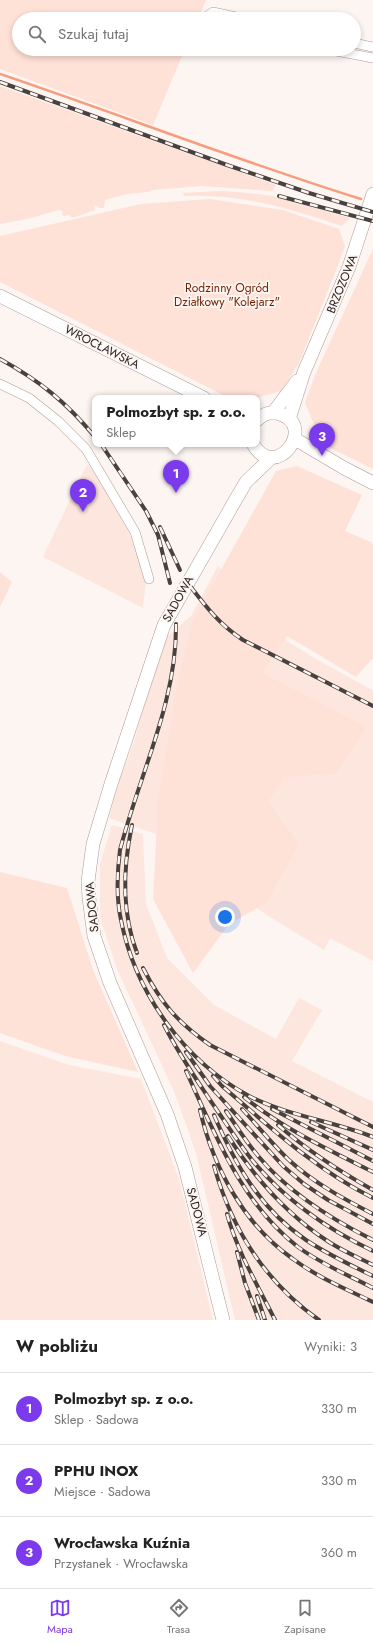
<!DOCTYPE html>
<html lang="pl">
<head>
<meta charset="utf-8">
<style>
	:root { --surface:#fff; --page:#f6f6f6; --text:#222; --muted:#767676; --line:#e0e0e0; --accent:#7c3aed }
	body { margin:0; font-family:Jost,sans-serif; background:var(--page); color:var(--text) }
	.you { position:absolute; left:225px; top:917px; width:14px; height:14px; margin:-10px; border:3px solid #fff; border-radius:50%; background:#1a73e8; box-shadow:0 0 0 6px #1a73e833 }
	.badge { display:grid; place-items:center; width:26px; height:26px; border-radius:50%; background:var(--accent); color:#fff; font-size:13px; font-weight:700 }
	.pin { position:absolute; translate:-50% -33px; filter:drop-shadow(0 1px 2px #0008) }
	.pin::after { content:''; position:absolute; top:21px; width:14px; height:12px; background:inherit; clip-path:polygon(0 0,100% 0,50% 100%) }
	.popup { position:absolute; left:92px; top:395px; width:168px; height:52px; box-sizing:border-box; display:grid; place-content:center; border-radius:8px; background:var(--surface); filter:drop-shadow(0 1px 3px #0005); font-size:13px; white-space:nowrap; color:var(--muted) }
	.popup b { font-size:15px; color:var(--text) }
	.popup::after { content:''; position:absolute; left:50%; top:100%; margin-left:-8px; border:8px solid transparent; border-top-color:var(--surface) }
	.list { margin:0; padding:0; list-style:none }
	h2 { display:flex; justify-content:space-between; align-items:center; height:52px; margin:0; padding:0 16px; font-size:17px }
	h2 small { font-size:13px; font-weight:400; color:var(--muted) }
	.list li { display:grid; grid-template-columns:26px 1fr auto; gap:12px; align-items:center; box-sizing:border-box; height:72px; padding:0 16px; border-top:1px solid var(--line) }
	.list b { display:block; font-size:15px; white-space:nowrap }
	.list p { margin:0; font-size:13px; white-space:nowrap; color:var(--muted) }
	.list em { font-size:13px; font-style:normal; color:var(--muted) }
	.icon { flex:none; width:22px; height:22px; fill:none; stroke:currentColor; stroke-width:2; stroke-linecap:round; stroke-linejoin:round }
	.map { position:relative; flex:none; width:373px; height:1320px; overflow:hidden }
	.search { position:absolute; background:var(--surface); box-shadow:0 2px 6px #0003; left:12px; right:12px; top:12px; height:44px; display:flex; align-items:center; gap:10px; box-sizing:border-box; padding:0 14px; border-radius:22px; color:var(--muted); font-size:15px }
	.sheet { height:268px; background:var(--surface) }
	nav { display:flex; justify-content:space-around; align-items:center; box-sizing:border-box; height:56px; border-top:1px solid var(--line); background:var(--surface); font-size:11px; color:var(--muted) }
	nav a { display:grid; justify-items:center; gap:2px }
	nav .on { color:var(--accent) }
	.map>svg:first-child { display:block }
	.built { fill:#fce6de }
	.green { fill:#fee1d7 }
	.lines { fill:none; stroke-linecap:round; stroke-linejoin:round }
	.stream { stroke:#f79c7d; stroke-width:2.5 }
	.street-casing { stroke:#af9c96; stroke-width:10 }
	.secondary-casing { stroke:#af9c96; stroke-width:14 }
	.street { stroke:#fff; stroke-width:9 }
	.secondary { stroke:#fff; stroke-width:13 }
	.rail-casing { stroke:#48413e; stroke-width:4 }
	.rail { stroke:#fdf5f2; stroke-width:2.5; stroke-dasharray:8; stroke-linecap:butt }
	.labels { text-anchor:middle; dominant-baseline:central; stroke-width:3.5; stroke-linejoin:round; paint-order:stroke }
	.street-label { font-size:12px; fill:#2d2624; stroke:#fdf5f2 }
	.park-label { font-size:12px; fill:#6f1f00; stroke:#fdf5f2 }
</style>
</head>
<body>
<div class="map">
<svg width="373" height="1320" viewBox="0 0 373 1320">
	<rect width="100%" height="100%" fill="#fdf5f2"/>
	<g class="built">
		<polygon points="87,464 96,475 129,532 146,580 143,608 43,557"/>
		<polygon points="218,566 287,641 316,659 372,690 373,689 373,961 330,938 324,950 270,917 166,848 165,837 109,818 118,784 133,745 162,641 191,616"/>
		<polygon points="112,825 143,834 146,904 167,958 214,1005 276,1039 299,998 322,1010 292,1061 373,1102 373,1320 235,1320 196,1153 174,1091 117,969 100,917 100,864"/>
		<polygon points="0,1041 69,1065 141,1079 179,1179 213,1320 0,1320"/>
	</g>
	<g class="green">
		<polygon points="0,0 206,0 198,19 19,19 19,49 185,49 153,125 0,69"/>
		<polygon points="0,86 276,185 272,191 202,186 153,190 148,192 127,194 105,200 104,208 99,208 97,206 94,206 95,210 72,218 69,215 64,216 62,214 63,211 59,210 27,219 0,224"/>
		<path d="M221,191L250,193L273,196L350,218L342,226C292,209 239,193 185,196L182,193Z"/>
		<polygon points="210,199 283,210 339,229 345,246 339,263 299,363 281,391 257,398 229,398 0,282 0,236 141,204"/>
		<polygon points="373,249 373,469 316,441 319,436 305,403 315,375"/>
		<polygon points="297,466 362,495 345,531 373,543 373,658 356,677 287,636 262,673 366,727 336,773 284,777 268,802 299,844 266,903 229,924 193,973 153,899 158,803 177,686 193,620 276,471"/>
		<polygon points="0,572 12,582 0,607"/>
		<polygon points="0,872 67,888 93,970 138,1072 65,1056 0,1033"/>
	</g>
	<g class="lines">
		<path class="stream" d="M0,74C121,115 239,161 361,199"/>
		<defs>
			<g id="street">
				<polyline points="205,19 206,17 213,12 245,19"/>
				<polyline points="354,43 373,47"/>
				<polyline points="326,49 373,58"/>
				<polyline points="0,384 29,398 58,421 86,449 135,532 149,579"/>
			</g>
			<g id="secondary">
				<polyline points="0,296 204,398"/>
				<polyline points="273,413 297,381"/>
				<polyline points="289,419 304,372 349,267 373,194"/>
				<polyline points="295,439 344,468 373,483"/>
				<path d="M253,444C275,483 318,426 280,414C271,411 263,414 257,420"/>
				<polyline points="223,1320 185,1167 167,1114 110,983 94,936 89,898 88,881 93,844 111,784 164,625 236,499 246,482 272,457"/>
			</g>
		</defs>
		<use href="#street" class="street-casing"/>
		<use href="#secondary" class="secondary-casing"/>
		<use href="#street" class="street"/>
		<use href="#secondary" class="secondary"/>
		<defs>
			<g id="rail">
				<polyline points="0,82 227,165 309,193 373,212"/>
				<polyline points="279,196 373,221"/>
				<path d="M0,359C40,381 66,402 95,437"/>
				<polyline points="101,444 146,511 158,535 170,583"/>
				<polyline points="160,527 180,570"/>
				<path d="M190,586C207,608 220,625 243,640L373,706"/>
				<path d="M176,624C177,702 139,775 120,850C117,873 116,897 121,920C135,992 184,1061 249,1096C288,1116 333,1121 373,1137"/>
				<path d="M132,825C123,867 121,911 137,953"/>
				<path d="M143,968C161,1003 177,1022 210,1045L373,1127"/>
				<path d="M164,1025C177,1051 194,1076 210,1100C224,1120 237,1141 252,1160C285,1200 327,1229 373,1251"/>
				<polyline points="186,1052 210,1086 283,1166 304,1184 328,1200 373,1224"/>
				<path d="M186,1071C215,1134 241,1203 298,1247C321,1264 348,1275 373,1288"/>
				<path d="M213,1076L222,1086C270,1127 316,1170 373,1198"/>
				<path d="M244,1097C282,1128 329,1150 373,1172"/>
				<path d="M242,1109C258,1126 273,1145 290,1161C314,1183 344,1199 373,1214"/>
				<polyline points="272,1109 373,1161"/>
				<path d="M200,1110C213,1167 244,1225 293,1259C317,1277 346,1289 373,1302"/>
				<path d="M226,1111C237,1127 247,1143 259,1157C289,1193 331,1219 373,1240"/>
				<path d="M214,1115C235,1164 260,1209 306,1240C327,1254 350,1265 373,1276"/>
				<polyline points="311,1122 373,1150"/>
				<path d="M278,1125C307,1150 339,1171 373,1190"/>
				<path d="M228,1136C254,1177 287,1215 329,1242C343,1251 359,1258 373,1265"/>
				<path d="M214,1166C232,1230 265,1282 319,1320"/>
				<path d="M227,1214C237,1251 258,1286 275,1320"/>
				<polyline points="237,1252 245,1283 259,1320"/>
				<polyline points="257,1296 265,1320"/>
			</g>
		</defs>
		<use href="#rail" class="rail-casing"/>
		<use href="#rail" class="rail"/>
	</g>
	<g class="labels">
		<g class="street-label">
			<text transform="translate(342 284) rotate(-68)">BRZOZOWA</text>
			<text transform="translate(102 347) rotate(27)">WROCŁAWSKA</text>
			<text transform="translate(178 599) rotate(-61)">SADOWA</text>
			<text transform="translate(92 907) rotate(-96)">SADOWA</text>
			<text transform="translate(197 1212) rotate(75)">SADOWA</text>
		</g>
		<g class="park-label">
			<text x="227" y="288">Rodzinny Ogród<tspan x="227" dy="14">Działkowy "Kolejarz"</tspan></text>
		</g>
	</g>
</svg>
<div class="you"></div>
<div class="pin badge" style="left:176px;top:493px">1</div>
<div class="popup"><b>Polmozbyt sp. z o.o.</b>Sklep</div>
<div class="pin badge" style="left:83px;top:512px">2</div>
<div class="pin badge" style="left:322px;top:456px">3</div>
<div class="search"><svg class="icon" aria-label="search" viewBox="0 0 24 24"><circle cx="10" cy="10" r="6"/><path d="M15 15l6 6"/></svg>Szukaj tutaj</div>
</div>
<section class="sheet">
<h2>W pobliżu<small>Wyniki: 3</small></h2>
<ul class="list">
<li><span class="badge">1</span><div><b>Polmozbyt sp. z o.o.</b><p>Sklep · Sadowa</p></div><em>330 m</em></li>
<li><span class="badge">2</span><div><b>PPHU INOX</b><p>Miejsce · Sadowa</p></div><em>330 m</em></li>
<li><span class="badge">3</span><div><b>Wrocławska Kuźnia</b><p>Przystanek · Wrocławska</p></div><em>360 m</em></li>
</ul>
</section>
<nav>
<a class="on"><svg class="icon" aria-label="map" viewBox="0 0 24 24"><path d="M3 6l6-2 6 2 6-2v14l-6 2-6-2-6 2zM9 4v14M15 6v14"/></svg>Mapa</a>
<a><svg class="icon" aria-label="directions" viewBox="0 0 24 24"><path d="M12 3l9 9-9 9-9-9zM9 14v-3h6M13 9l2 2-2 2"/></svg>Trasa</a>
<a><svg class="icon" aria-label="saved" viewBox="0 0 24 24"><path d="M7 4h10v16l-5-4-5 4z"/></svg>Zapisane</a>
</nav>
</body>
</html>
